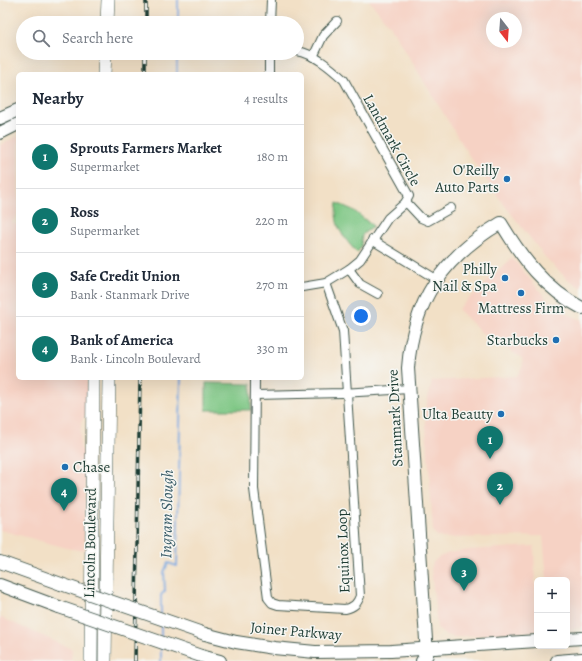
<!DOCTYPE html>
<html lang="en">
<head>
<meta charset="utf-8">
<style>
	:root { --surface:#fff; --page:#f6f6f7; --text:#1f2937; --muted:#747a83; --line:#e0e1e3; --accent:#0f766e }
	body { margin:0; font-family:Alegreya,serif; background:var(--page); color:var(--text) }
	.controls { position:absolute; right:12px; bottom:12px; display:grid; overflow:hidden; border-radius:6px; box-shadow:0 4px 16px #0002 }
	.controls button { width:36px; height:36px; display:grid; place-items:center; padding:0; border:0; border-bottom:1px solid var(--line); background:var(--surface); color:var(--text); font:20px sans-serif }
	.compass { position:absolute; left:486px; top:12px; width:36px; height:36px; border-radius:50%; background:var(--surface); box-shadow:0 4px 16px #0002; rotate:163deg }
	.you { position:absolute; left:361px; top:316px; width:14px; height:14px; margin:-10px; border:3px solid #fff; border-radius:50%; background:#1a73e8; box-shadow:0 0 0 6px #1a73e833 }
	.badge { display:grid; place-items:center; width:26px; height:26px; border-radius:50%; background:var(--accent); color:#fff; font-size:13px; font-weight:700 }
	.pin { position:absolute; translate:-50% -33px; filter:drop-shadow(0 1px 2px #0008) }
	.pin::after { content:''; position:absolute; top:21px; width:14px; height:12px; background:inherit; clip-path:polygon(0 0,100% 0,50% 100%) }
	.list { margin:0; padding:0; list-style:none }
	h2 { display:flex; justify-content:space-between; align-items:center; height:52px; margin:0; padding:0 16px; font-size:17px }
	h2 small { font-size:13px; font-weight:400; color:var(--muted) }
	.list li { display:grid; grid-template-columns:26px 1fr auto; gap:12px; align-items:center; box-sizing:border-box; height:64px; padding:0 16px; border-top:1px solid var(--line) }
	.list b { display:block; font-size:15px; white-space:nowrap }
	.list p { margin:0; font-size:13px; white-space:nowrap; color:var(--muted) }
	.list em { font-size:13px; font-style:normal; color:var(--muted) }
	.icon { flex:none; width:22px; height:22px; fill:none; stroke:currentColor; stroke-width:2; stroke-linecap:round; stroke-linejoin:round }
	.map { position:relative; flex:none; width:582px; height:661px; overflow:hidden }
	.search { position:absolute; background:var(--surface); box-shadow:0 4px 16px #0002; left:16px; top:16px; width:288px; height:44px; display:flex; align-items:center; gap:10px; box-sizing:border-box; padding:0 14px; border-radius:22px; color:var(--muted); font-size:15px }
	.panel { position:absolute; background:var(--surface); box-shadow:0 4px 16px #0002; left:16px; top:72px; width:288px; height:308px; border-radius:6px }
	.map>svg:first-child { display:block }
	.built { fill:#f6d2c4; fill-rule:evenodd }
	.green { fill:#7dc683; stroke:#4e825c }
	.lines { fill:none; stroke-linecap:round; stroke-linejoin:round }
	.stream { stroke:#74a4de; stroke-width:2 }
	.street-casing { stroke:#3f554a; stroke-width:10 }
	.secondary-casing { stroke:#3f554a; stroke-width:14 }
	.primary-casing { stroke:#3f554a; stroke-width:14 }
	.street { stroke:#fff; stroke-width:8 }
	.secondary { stroke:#fff; stroke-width:12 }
	.primary { stroke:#fff; stroke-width:13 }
	.rail-casing { stroke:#1f3d34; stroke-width:3.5 }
	.rail { stroke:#f6f6f2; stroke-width:2; stroke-dasharray:6; stroke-linecap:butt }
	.secondary-bridge-casing { stroke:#3f554a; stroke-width:14; stroke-linecap:butt }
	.secondary-bridge { stroke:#fff; stroke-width:12 }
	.poi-dot { fill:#1f6fb2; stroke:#f6f6f2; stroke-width:1.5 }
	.labels { text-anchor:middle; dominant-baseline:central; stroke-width:3; stroke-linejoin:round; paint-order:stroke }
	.street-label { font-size:15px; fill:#1f3d34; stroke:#f6f6f2 }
	.poi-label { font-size:15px; fill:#1f3d34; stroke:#f6f6f2; text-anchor:end }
	.water-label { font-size:16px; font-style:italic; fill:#395c67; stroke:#f6f6f2 }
</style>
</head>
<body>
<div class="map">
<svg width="582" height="661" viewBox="0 0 582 661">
	<rect width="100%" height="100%" fill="#f6f6f2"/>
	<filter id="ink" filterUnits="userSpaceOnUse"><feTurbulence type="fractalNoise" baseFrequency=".025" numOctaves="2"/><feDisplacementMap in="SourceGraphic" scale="8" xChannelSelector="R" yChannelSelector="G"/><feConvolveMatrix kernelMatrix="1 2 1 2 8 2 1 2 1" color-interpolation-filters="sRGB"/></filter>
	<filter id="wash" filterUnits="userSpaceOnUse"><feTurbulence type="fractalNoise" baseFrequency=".012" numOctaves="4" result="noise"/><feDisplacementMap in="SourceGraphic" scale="16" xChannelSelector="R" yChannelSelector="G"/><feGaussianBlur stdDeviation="0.9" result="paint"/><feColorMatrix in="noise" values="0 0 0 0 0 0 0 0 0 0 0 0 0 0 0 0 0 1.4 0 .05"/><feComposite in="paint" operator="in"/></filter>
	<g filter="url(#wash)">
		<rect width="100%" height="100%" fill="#f2e0c6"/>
		<g class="built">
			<path d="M369,0H582V288L569,281L545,257L502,202L470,157L392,29ZM492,18H516V42H492Z"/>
			<polygon points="18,136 18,213 12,223 18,225 18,378 87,378 87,412 81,422 80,447 86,456 84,551 67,548 0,530 0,145"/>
			<polygon points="512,258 546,298 567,314 582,320 582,628 567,629 567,580 547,580 543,536 442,538 437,536 433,532 425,411 432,381 517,376 518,374 523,365 522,358 485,336 458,309"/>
			<polygon points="534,546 537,631 454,637 445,635 441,632 437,628 431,569 433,562 439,557 449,553 469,550"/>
			<polygon points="0,617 72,649 71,661 0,661"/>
		</g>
		<g class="green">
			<path d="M337,203L353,210L373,226L362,235L361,247L357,253C343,236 333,227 337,203Z"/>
			<polygon points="206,383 251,384 251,410 206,410"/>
		</g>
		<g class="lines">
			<g class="stream">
				<polyline points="178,23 178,0"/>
				<polyline points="177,74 177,53"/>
				<polyline points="161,614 161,595 165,591 164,572 168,563 177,566 181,378"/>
				<polyline points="161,624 161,638"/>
				<polyline points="161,646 161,661"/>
			</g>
		</g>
	</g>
	<g filter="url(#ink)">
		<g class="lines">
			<defs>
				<g id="street">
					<polyline points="270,23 271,0"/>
					<path d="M297,51C315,54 331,68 344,80L409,196L405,203L388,218L360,260L349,269L326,283L302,287"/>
					<polyline points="313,57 323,36 337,21"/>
					<polyline points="269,74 269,53"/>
					<polyline points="406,202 421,218 428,221 451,208"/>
					<polyline points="372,240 436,279"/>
					<polyline points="349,269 360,284 378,294"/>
					<path d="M255,378L254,489L268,598L272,603L278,605L345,609C354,607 357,604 360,596L343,331L326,283"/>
					<polyline points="255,395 342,393 409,389"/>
				</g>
				<g id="secondary">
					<polyline points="0,118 18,110"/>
					<polyline points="0,133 18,124"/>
					<polyline points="0,562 61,584"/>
					<polyline points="0,585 59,607"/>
					<polyline points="205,634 236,642 274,648 315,652 391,651 537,641"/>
					<polyline points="567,639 582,638"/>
					<polyline points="201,656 220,661"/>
					<path d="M422,661L427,655L408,368C413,301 443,257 501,223C522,258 545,289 582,308"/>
					<polyline points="557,661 582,659"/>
				</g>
				<g id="primary">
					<polyline points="107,23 108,0"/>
					<polyline points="104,74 105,53"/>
					<polyline points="91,661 93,378"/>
					<polyline points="105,661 109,378"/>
				</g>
			</defs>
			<use href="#street" class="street-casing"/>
			<use href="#secondary" class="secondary-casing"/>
			<use href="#primary" class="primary-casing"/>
			<use href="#street" class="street"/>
			<use href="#secondary" class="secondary"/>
			<use href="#primary" class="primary"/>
			<defs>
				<g id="rail">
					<polyline points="146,23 146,0"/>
					<polyline points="145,74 145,53"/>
					<polyline points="135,661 140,378"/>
				</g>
			</defs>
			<use href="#rail" class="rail-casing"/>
			<use href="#rail" class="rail"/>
			<defs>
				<g id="secondary-bridge">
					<polyline points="61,584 205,634"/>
					<polyline points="59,607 201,656"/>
				</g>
			</defs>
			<use href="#secondary-bridge" class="secondary-bridge-casing"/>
			<use href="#secondary-bridge" class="secondary-bridge"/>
		</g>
	</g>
	<g class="poi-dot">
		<circle cx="507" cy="179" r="4"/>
		<circle cx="505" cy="278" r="4"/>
		<circle cx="521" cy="293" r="4"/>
		<circle cx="556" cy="340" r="4"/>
		<circle cx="501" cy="414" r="4"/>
		<circle cx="65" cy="467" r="4"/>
	</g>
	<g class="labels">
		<g class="street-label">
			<text transform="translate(392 140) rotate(61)">Landmark Circle</text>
			<text transform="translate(395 418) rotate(-93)">Stanmark Drive</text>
			<text transform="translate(90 543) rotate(-89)">Lincoln Boulevard</text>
			<text transform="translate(343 551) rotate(-92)">Equinox Loop</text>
			<text transform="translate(296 631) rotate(5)">Joiner Parkway</text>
		</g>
		<g class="poi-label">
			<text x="499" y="170">O'Reilly<tspan x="499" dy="17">Auto Parts</tspan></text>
			<text x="497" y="269">Philly<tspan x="497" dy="17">Nail &amp; Spa</tspan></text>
			<text x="521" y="308" text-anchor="middle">Mattress Firm</text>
			<text x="548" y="340">Starbucks</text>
			<text x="493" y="414">Ulta Beauty</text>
			<text x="73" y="467" text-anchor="start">Chase</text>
		</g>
		<g class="water-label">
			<text transform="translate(167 514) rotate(-89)">Ingram Slough</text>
		</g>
	</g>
</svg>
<div class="controls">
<button>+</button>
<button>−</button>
</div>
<svg class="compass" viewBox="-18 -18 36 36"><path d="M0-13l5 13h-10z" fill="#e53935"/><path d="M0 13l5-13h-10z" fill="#747a83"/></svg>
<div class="you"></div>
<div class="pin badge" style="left:490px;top:459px">1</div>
<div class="pin badge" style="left:500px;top:505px">2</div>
<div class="pin badge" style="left:464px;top:591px">3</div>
<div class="pin badge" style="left:64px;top:511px">4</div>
<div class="search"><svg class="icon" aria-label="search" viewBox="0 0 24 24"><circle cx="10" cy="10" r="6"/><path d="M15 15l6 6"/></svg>Search here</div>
<section class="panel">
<h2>Nearby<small>4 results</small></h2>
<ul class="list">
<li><span class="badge">1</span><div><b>Sprouts Farmers Market</b><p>Supermarket</p></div><em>180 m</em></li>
<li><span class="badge">2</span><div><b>Ross</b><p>Supermarket</p></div><em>220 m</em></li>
<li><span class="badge">3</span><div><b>Safe Credit Union</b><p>Bank · Stanmark Drive</p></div><em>270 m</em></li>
<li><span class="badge">4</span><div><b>Bank of America</b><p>Bank · Lincoln Boulevard</p></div><em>330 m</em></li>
</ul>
</section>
</div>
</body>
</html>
